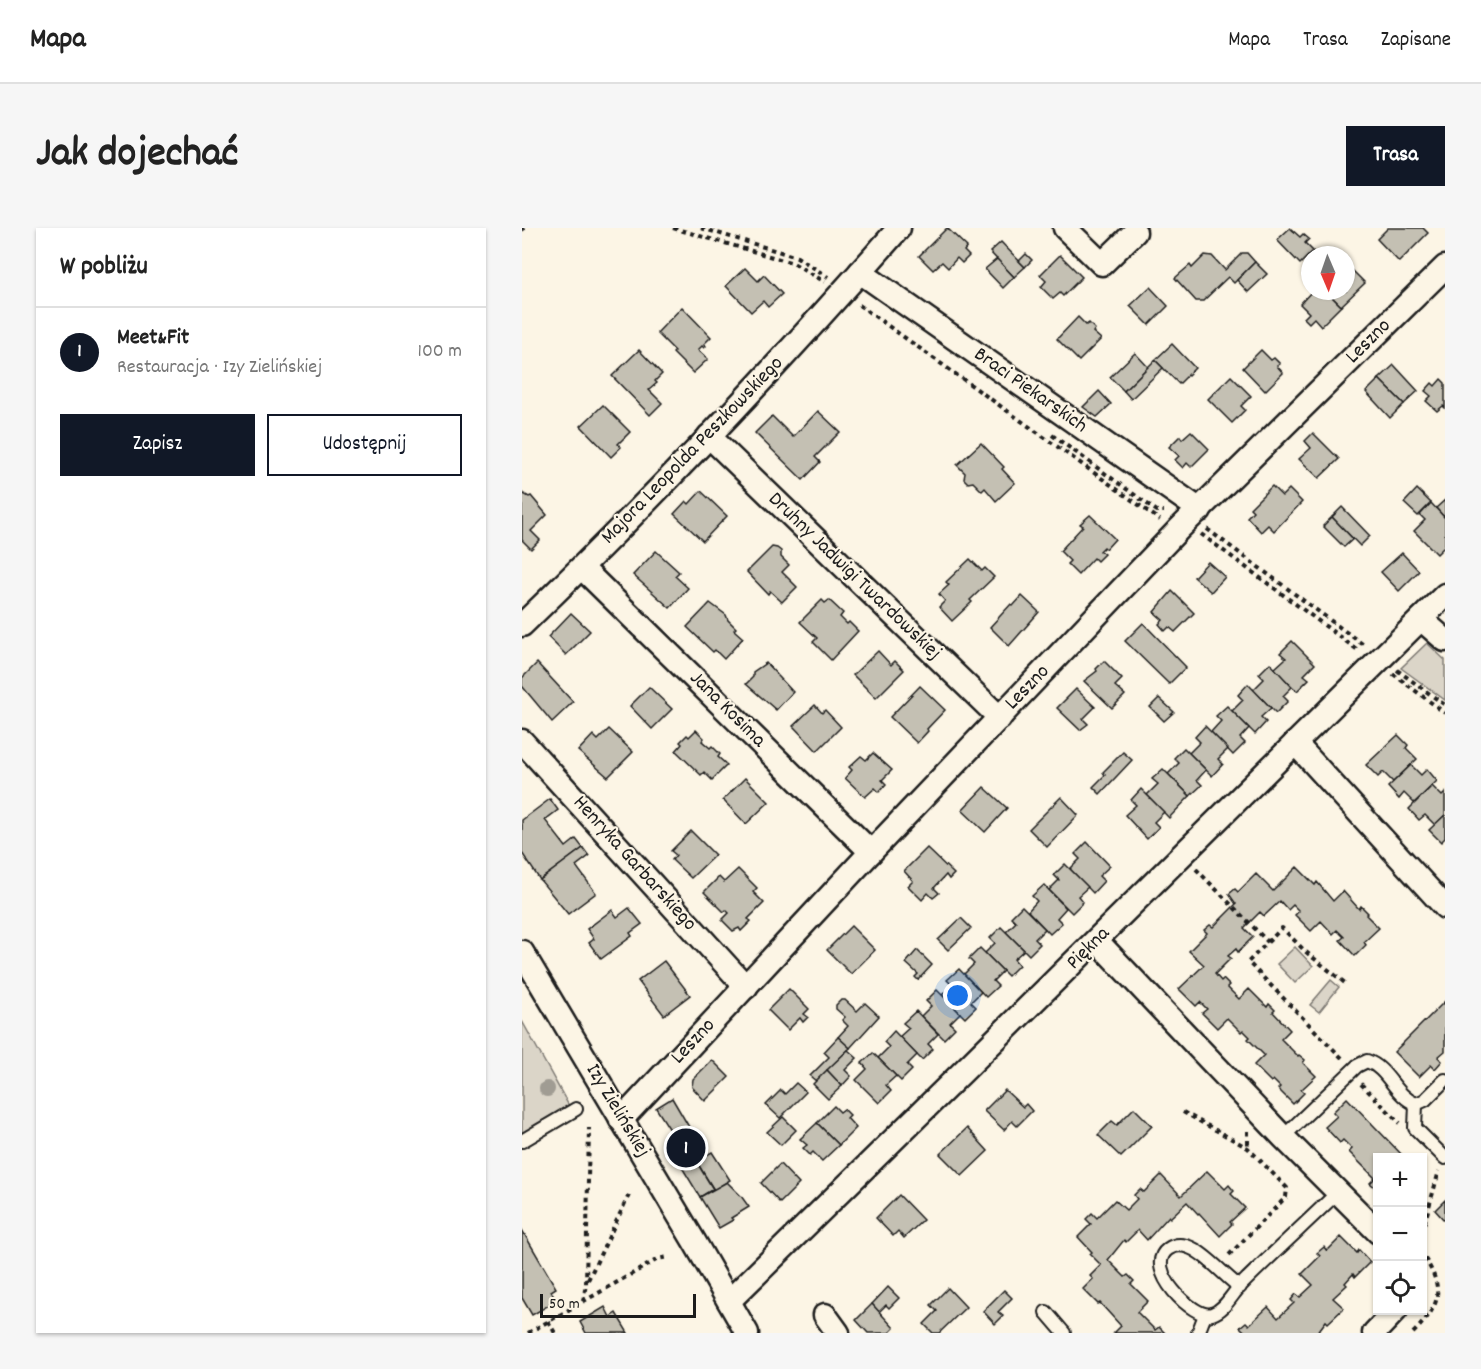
<!DOCTYPE html>
<html lang="pl">
<head>
<meta charset="utf-8">
<style>
	:root { --surface:#fff; --page:#f6f6f6; --text:#222; --muted:#767676; --line:#e0e0e0; --accent:#111827 }
	body { margin:0; font-family:Dekko,sans-serif; background:var(--page); color:var(--text) }
	.controls { position:absolute; right:18px; bottom:18px; display:grid; overflow:hidden; border-radius:0px; box-shadow:0 2px 4px #0004 }
	.controls button { width:54px; height:54px; display:grid; place-items:center; padding:0; border:0; border-bottom:2px solid var(--line); background:var(--surface); color:var(--text); font:30px sans-serif }
	.compass { position:absolute; left:779px; top:18px; width:54px; height:54px; border-radius:50%; background:var(--surface); box-shadow:0 2px 4px #0004; rotate:178deg }
	.scale { position:absolute; left:18px; bottom:15px; width:156px; box-sizing:border-box; padding-left:6px; border:3px solid #1c1c1c; border-top:0; font-size:16px; line-height:21px; white-space:nowrap; color:#1c1c1c; -webkit-text-stroke:4px #fcf5e5; paint-order:stroke }
	.you { position:absolute; left:436px; top:768px; width:21px; height:21px; margin:-15px; border:4px solid #fff; border-radius:50%; background:#1a73e8; box-shadow:0 0 0 9px #1a73e833 }
	.badge { display:grid; place-items:center; width:39px; height:39px; border-radius:50%; background:var(--accent); color:#fff; font-size:20px; font-weight:700 }
	.pin { position:absolute; translate:-50% -50%; border:3px solid #fff; box-shadow:0 2px 6px #0006 }
	.list { margin:0; padding:0; list-style:none }
	h2 { display:flex; justify-content:space-between; align-items:center; height:78px; margin:0; padding:0 24px; font-size:26px }
	h2 small { font-size:20px; font-weight:400; color:var(--muted) }
	.list li { display:grid; grid-template-columns:39px 1fr auto; gap:18px; align-items:center; box-sizing:border-box; height:90px; padding:0 24px; border-top:2px solid var(--line) }
	.list b { display:block; font-size:22px; white-space:nowrap }
	.list p { margin:0; font-size:20px; white-space:nowrap; color:var(--muted) }
	.list em { font-size:20px; font-style:normal; color:var(--muted) }
	.actions { display:flex; gap:12px; padding:18px 24px }
	.actions a { flex:1; padding:14px 0; border:2px solid var(--accent); border-radius:0px; text-align:center; font-size:21px; color:var(--accent) }
	.actions .main { background:var(--accent); color:#fff }
	.icon { flex:none; width:33px; height:33px; fill:none; stroke:currentColor; stroke-width:2; stroke-linecap:round; stroke-linejoin:round }
	.map { position:relative; flex:none; width:923px; height:1105px; overflow:hidden; border-radius:0px }
	header { display:flex; align-items:center; gap:36px; box-sizing:border-box; height:84px; padding:0 30px; background:var(--surface); border-bottom:2px solid var(--line) }
	header strong { font-size:28px }
	nav { display:flex; gap:33px; margin-inline-start:auto; font-size:21px }
	.intro { display:flex; align-items:center; justify-content:space-between; box-sizing:border-box; height:144px; padding:0 36px }
	h1 { margin:0; font-size:42px }
	.button { padding:15px 27px; border-radius:0px; background:var(--accent); color:#fff; font-size:21px; font-weight:700 }
	main { display:flex; gap:36px; padding:0 36px }
	aside { flex:1; background:var(--surface); border-radius:0px; box-shadow:0 2px 4px #0004 }
	.map>svg:first-child { display:block }
	.green { fill:#dbd5c8; stroke:#7c7872; stroke-width:1.5 }
	.building { fill:#c4c0b3; stroke:#1c1c1c; stroke-width:1.5 }
	.lines { fill:none; stroke-linecap:round; stroke-linejoin:round }
	.service-casing { stroke:#1c1c1c; stroke-width:16 }
	.minor-casing { stroke:#1c1c1c; stroke-width:27 }
	.path { stroke:#1c1c1c; stroke-width:4; stroke-dasharray:4.5 4.5; stroke-linecap:butt }
	.service { stroke:#fcf5e5; stroke-width:12 }
	.minor { stroke:#fcf5e5; stroke-width:22 }
	.tree { fill:#a09c93 }
	.labels { text-anchor:middle; dominant-baseline:central; stroke-width:4.5; stroke-linejoin:round; paint-order:stroke }
	.street-label { font-size:21px; fill:#1c1c1c; stroke:#fcf5e5 }
</style>
</head>
<body>
<header>
<strong>Mapa</strong>
<nav><a>Mapa</a><a>Trasa</a><a>Zapisane</a></nav>
</header>
<div class="intro"><h1>Jak dojechać</h1><a class="button">Trasa</a></div>
<main>
<aside>
<h2>W pobliżu<small></small></h2>
<ul class="list">
<li><span class="badge">1</span><div><b>Meet&amp;Fit</b><p>Restauracja · Izy Zielińskiej</p></div><em>100 m</em></li>
</ul>
<div class="actions"><a class="main">Zapisz</a><a>Udostępnij</a></div>
</aside>
<div class="map">
<svg width="923" height="1105" viewBox="0 0 923 1105">
	<rect width="100%" height="100%" fill="#fcf5e5"/>
	<filter id="ink" filterUnits="userSpaceOnUse"><feTurbulence type="fractalNoise" baseFrequency=".0167" numOctaves="2"/><feDisplacementMap in="SourceGraphic" scale="12" xChannelSelector="R" yChannelSelector="G"/><feConvolveMatrix kernelMatrix="1 2 1 2 8 2 1 2 1" color-interpolation-filters="sRGB"/></filter>
	<g filter="url(#ink)">
		<g class="green">
			<polygon points="905,415 923,432 923,472 879,440"/>
			<polygon points="773,719 791,738 773,755 755,736"/>
			<polygon points="809,752 817,759 797,784 788,777"/>
			<polygon points="0,793 47,878 0,906"/>
		</g>
		<g class="building">
			<polygon points="425,0 445,19 442,23 447,28 440,35 435,30 426,40 420,34 411,42 397,28"/>
			<polygon points="768,0 778,9 781,6 787,11 783,15 791,23 778,36 755,12"/>
			<polygon points="866,0 901,0 906,5 877,34 855,11"/>
			<polygon points="479,14 503,39 492,49 468,24"/>
			<polygon points="720,25 725,25 733,34 712,55 706,49 681,73 674,73 653,50 668,37 670,40 683,27 690,28 703,42"/>
			<polygon points="504,26 510,32 503,39 497,33"/>
			<polygon points="538,27 560,49 541,68 538,65 531,71 519,59 524,53 518,47"/>
			<polygon points="475,31 492,49 481,60 463,41"/>
			<polygon points="733,34 745,46 726,64 715,52"/>
			<polygon points="824,36 843,55 819,78 804,63 824,63"/>
			<polygon points="223,40 236,53 242,47 260,66 246,79 241,73 229,84 204,58"/>
			<polygon points="628,59 646,78 627,97 608,78"/>
			<polygon points="790,63 804,63 819,78 799,98 792,90 787,95 782,90 787,85 778,76"/>
			<polygon points="160,79 189,109 182,116 184,118 182,120 180,118 176,122 186,131 171,145 151,125 153,123 135,105"/>
			<polygon points="556,89 564,97 567,95 573,101 571,104 579,111 557,133 535,111"/>
			<polygon points="650,116 673,140 657,156 633,132"/>
			<polygon points="117,122 140,146 133,153 135,155 127,162 140,175 128,187 90,148"/>
			<polygon points="739,122 749,132 752,130 758,136 755,138 761,145 743,163 721,140"/>
			<polygon points="613,125 626,139 602,163 588,149"/>
			<polygon points="633,132 641,140 609,171 602,163"/>
			<polygon points="872,137 896,163 882,176 857,151"/>
			<polygon points="709,148 729,168 719,178 723,182 710,195 686,171"/>
			<polygon points="857,151 882,176 868,190 844,164"/>
			<polygon points="919,151 923,155 923,180 921,178 915,183 904,173 909,168 903,163 910,155 913,158"/>
			<polygon points="577,163 589,176 575,189 561,179"/>
			<polygon points="81,177 108,204 96,216 99,219 89,229 59,198"/>
			<polygon points="296,183 318,204 293,229 298,234 281,252 233,205 250,188 271,209"/>
			<polygon points="669,203 687,221 669,239 665,235 661,240 653,232 657,228 647,219 658,208 660,211"/>
			<polygon points="791,205 817,231 797,250 777,231 789,220 783,213"/>
			<polygon points="459,215 482,239 480,241 493,255 474,273 463,260 460,263 451,254 446,255 442,251 443,245 435,237"/>
			<polygon points="750,258 760,268 767,261 780,274 752,303 746,297 739,304 725,289 731,283 728,280"/>
			<polygon points="895,261 909,275 896,288 882,275"/>
			<polygon points="179,263 205,288 181,313 152,286 164,273 167,276"/>
			<polygon points="0,265 7,269 9,268 25,287 9,303 18,312 9,321 0,312"/>
			<polygon points="923,272 923,290 914,280"/>
			<polygon points="909,275 923,290 923,318 915,326 892,303 903,292 898,287"/>
			<polygon points="820,279 848,308 838,318 810,289"/>
			<polygon points="568,287 593,311 584,321 582,319 578,323 582,326 575,333 572,330 556,347 545,336 548,333 538,323 561,298 558,296"/>
			<polygon points="810,289 831,311 822,319 801,298"/>
			<polygon points="250,319 255,320 259,323 259,329 267,337 260,344 275,359 260,374 248,363 246,366 225,344"/>
			<polygon points="134,323 157,344 153,348 166,360 148,380 111,347"/>
			<polygon points="880,325 897,343 877,363 859,344"/>
			<polygon points="448,331 460,343 463,340 472,349 448,372 450,374 430,393 417,379 423,373 417,366 427,357 424,354"/>
			<polygon points="686,334 703,349 689,364 672,349"/>
			<polygon points="650,363 672,385 653,404 647,399 643,403 637,396 641,392 632,384"/>
			<polygon points="500,368 517,384 487,418 468,399 489,376 491,378"/>
			<polygon points="300,372 303,375 307,372 321,385 318,389 325,396 327,394 336,403 309,432 291,414 295,410 278,394"/>
			<polygon points="188,375 204,387 206,392 214,400 212,402 221,410 202,431 193,422 191,424 165,399"/>
			<polygon points="49,385 68,403 44,427 26,409"/>
			<polygon points="621,395 664,439 647,456 603,413"/>
			<polygon points="770,413 793,436 782,447 787,451 775,463 752,441 764,430 758,425"/>
			<polygon points="356,423 369,437 373,433 382,442 354,470 331,447"/>
			<polygon points="582,433 600,451 593,458 603,467 590,480 562,453 575,443 574,441"/>
			<polygon points="15,435 51,474 30,494 0,458 0,450"/>
			<polygon points="244,435 271,464 254,482 224,456 231,449 231,444"/>
			<polygon points="748,435 770,459 761,468 766,473 754,485 731,462 742,451 737,446"/>
			<polygon points="726,456 749,480 739,489 744,494 733,506 710,483 721,472 716,467"/>
			<polygon points="398,458 423,482 405,501 406,503 395,515 368,489"/>
			<polygon points="127,459 150,481 130,501 108,478"/>
			<polygon points="554,461 573,479 561,491 566,496 558,502 535,480"/>
			<polygon points="637,470 652,484 642,493 628,479"/>
			<polygon points="293,477 300,485 303,482 319,499 295,523 271,498"/>
			<polygon points="705,478 727,500 718,510 723,515 711,527 689,504 699,493 694,488"/>
			<polygon points="683,498 706,521 696,531 701,536 690,548 667,525 678,514 673,509"/>
			<polygon points="87,501 111,524 86,549 56,523 71,507 76,512"/>
			<polygon points="174,502 182,510 180,513 188,520 190,518 198,526 196,529 205,537 190,552 182,544 179,547 154,523 160,516 158,514 165,507 167,509"/>
			<polygon points="876,507 886,517 884,520 895,531 871,554 861,544 856,549 844,537"/>
			<polygon points="662,520 684,542 675,552 680,557 668,568 646,546 657,535 652,530"/>
			<polygon points="601,524 610,532 578,566 571,559 583,547 581,544"/>
			<polygon points="351,525 370,542 360,552 364,556 357,564 353,560 343,569 323,550 330,542 327,539 339,528 344,532"/>
			<polygon points="889,537 899,547 905,541 915,553 892,575 882,565 877,571 866,559"/>
			<polygon points="641,541 668,568 647,590 625,567 636,556 630,551"/>
			<polygon points="223,550 247,574 224,596 201,572"/>
			<polygon points="910,558 920,568 923,565 923,587 913,597 903,587 897,592 887,581"/>
			<polygon points="462,559 485,580 463,604 440,582"/>
			<polygon points="619,561 642,584 632,594 637,599 625,611 603,587 614,577 609,572"/>
			<polygon points="539,569 556,587 525,619 507,601"/>
			<polygon points="28,571 36,582 23,592 44,619 54,611 61,620 18,652 0,625 0,592"/>
			<polygon points="923,587 923,610 919,614 907,602"/>
			<polygon points="169,603 193,627 169,650 150,632 154,627 149,623"/>
			<polygon points="565,614 588,638 577,648 582,653 571,665 548,641 558,631 553,626"/>
			<polygon points="61,620 67,628 54,638 74,665 46,686 18,652"/>
			<polygon points="405,620 432,646 427,651 424,647 412,660 417,665 411,670 406,665 400,672 386,658 391,653 382,643"/>
			<polygon points="543,636 566,659 556,668 561,674 550,685 527,662 537,652 532,647"/>
			<polygon points="775,639 793,657 795,654 811,673 821,663 837,681 839,678 846,685 844,687 857,700 842,714 844,717 833,728 818,712 822,709 815,702 811,706 799,693 789,703 773,687 777,683 771,677 766,682 758,673 742,688 738,684 722,700 731,709 716,724 714,721 706,728 709,730 693,746 699,753 701,751 707,757 705,759 717,771 727,761 745,779 747,776 753,782 751,784 768,802 759,811 776,828 777,827 783,832 781,835 794,848 779,862 782,865 771,876 756,861 758,859 751,852 749,854 732,837 742,827 726,811 728,809 721,802 719,804 705,790 695,800 680,785 685,781 678,774 674,778 657,761 682,737 667,723 685,705 682,702 688,697 691,699 714,676 707,666 713,661 716,664 734,646 751,663"/>
			<polygon points="216,641 235,660 231,664 242,675 226,691 229,693 219,703 217,700 211,703 200,692 207,685 204,682 202,684 182,664 197,649 202,654"/>
			<polygon points="522,657 544,680 535,690 540,695 528,706 506,683 515,673 510,668"/>
			<polygon points="500,678 523,701 513,711 518,716 507,727 484,704 494,694 489,689"/>
			<polygon points="107,680 120,696 108,705 110,708 79,731 67,715 72,711 65,701 90,682 95,689"/>
			<polygon points="439,690 449,700 426,722 416,712"/>
			<polygon points="329,698 353,722 329,746 305,722"/>
			<polygon points="479,699 502,722 492,731 497,737 486,748 463,725 473,715 468,710"/>
			<polygon points="458,720 481,743 471,753 476,758 464,769 442,746 452,736 447,731"/>
			<polygon points="395,722 410,737 396,752 393,749 396,746 384,735"/>
			<polygon points="142,733 168,767 142,787 116,753"/>
			<polygon points="437,741 459,764 449,774 454,779 443,790 420,767 430,757 425,752"/>
			<polygon points="267,761 287,781 282,786 286,789 281,794 278,790 266,802 246,782"/>
			<polygon points="415,762 438,785 428,795 433,800 422,811 399,788 409,778 404,773"/>
			<polygon points="319,772 323,772 335,783 343,775 357,788 328,820 316,809 326,798 320,792 323,789 314,781 314,777"/>
			<polygon points="923,773 923,823 916,829 920,833 913,841 909,837 897,849 872,824"/>
			<polygon points="394,783 416,806 406,816 411,821 400,832 377,809 387,800 381,795"/>
			<polygon points="372,803 395,827 385,837 390,842 379,853 356,830 367,819 362,814"/>
			<polygon points="316,809 328,820 294,853 288,848 307,829 302,824"/>
			<polygon points="326,822 335,830 323,842 329,848 320,858 305,842"/>
			<polygon points="351,825 374,848 364,857 369,863 357,875 334,852 345,841 340,835"/>
			<polygon points="190,832 207,849 183,873 170,859 171,851"/>
			<polygon points="305,842 320,858 306,871 291,856"/>
			<polygon points="274,855 284,864 258,890 244,877 259,862 263,866"/>
			<polygon points="483,862 501,879 504,876 510,883 495,898 490,893 482,902 462,883"/>
			<polygon points="150,870 167,899 152,908 134,880"/>
			<polygon points="825,870 883,930 856,930 856,962 848,955 853,950 827,924 830,921 821,912 818,915 803,899 815,888 811,884"/>
			<polygon points="312,878 318,884 322,881 328,887 325,890 334,900 317,917 295,895"/>
			<polygon points="612,880 630,898 599,929 576,907 590,893 595,897"/>
			<polygon points="261,889 274,902 259,917 245,904"/>
			<polygon points="295,895 317,917 300,933 291,924 288,927 281,920 285,917 278,911"/>
			<polygon points="445,900 466,923 440,948 418,926"/>
			<polygon points="160,903 177,932 161,941 144,912"/>
			<polygon points="190,924 208,952 192,962 174,933"/>
			<polygon points="174,933 191,961 178,969 161,941"/>
			<polygon points="258,936 277,956 258,975 239,955"/>
			<polygon points="685,943 703,961 707,957 712,963 709,966 723,980 708,994 710,996 698,1008 677,985 676,986 665,974 648,990 647,988 625,1012 616,1002 604,1014 602,1012 586,1032 603,1049 606,1047 612,1053 609,1056 626,1073 615,1084 633,1102 637,1099 643,1105 592,1105 599,1098 578,1075 576,1076 561,1061 571,1051 568,1048 579,1037 568,1026 570,1024 556,1009 569,996 564,991 570,985 575,990 593,972 604,982 615,971 612,967 618,961 622,964 639,947 659,968"/>
			<polygon points="205,954 219,968 227,979 209,990 211,992 197,1000 178,969"/>
			<polygon points="377,967 401,992 382,1010 376,1003 371,1008 354,990"/>
			<polygon points="923,972 923,993 913,982"/>
			<polygon points="0,1002 34,1060 29,1063 34,1073 10,1087 0,1070"/>
			<polygon points="819,1009 835,1025 837,1022 848,1034 833,1049 831,1046 823,1055 825,1057 811,1070 822,1080 806,1095 804,1093 795,1105 719,1105 722,1103 718,1099 724,1094 727,1097 746,1079 756,1090 772,1075 769,1072 774,1066 778,1069 791,1057 780,1046 798,1028 795,1025 802,1019 805,1023"/>
			<polygon points="366,1059 377,1070 367,1080 364,1077 357,1084 350,1076"/>
			<polygon points="426,1060 444,1079 417,1105 411,1105 402,1096 415,1083 409,1077"/>
			<polygon points="482,1062 490,1070 476,1084 481,1088 473,1096 461,1083"/>
			<polygon points="350,1076 372,1100 367,1105 346,1105 334,1092"/>
			<polygon points="83,1079 88,1089 94,1085 106,1105 64,1105 58,1094"/>
		</g>
		<g class="lines">
			<defs>
				<g id="service">
					<polyline points="894,876 893,900 923,930"/>
					<path d="M761,909L835,838L845,833C866,840 873,868 894,876L903,872L923,852"/>
					<polyline points="0,913 54,881"/>
					<path d="M718,1059C699,1047 669,1004 646,1021C620,1040 672,1092 690,1086C703,1082 710,1066 719,1057C750,1026 783,996 815,965"/>
					<polyline points="524,1084 542,1105"/>
					<polyline points="676,1105 683,1087"/>
				</g>
				<g id="minor">
					<polyline points="543,0 580,36 613,4"/>
					<polyline points="338,44 678,282"/>
					<polyline points="187,208 478,490"/>
					<polyline points="60,340 349,624"/>
					<polyline points="899,391 923,412"/>
					<path d="M0,397C131,271 257,137 377,0"/>
					<polyline points="0,513 224,759"/>
					<polyline points="773,515 923,679"/>
					<polyline points="575,713 761,909 856,1004"/>
					<polyline points="0,724 172,1013 225,1105"/>
					<polyline points="99,892 349,624 657,301 923,39"/>
					<path d="M207,1073C447,839 685,602 923,367"/>
					<polyline points="303,1087 316,1105"/>
					<polyline points="852,1105 874,1082"/>
				</g>
			</defs>
			<use href="#service" class="service-casing"/>
			<use href="#minor" class="minor-casing"/>
			<g class="path">
				<polyline points="151,0 271,35 303,54"/>
				<polyline points="179,0 275,29 306,49"/>
				<polyline points="0,2 2,0"/>
				<polyline points="337,77 638,292"/>
				<polyline points="530,207 635,283 642,283"/>
				<polyline points="685,301 843,418"/>
				<polyline points="679,306 837,423"/>
				<polyline points="875,442 923,477"/>
				<polyline points="871,446 923,485"/>
				<polyline points="674,641 746,714"/>
				<polyline points="820,830 726,734 760,700 784,724 823,755"/>
				<polyline points="839,856 878,895"/>
				<polyline points="661,884 726,920 765,960 764,969 706,1028"/>
				<polyline points="726,903 726,919"/>
				<polyline points="900,1004 917,943"/>
				<polyline points="66,1052 107,967"/>
				<polyline points="61,1073 64,1056 67,900"/>
				<polyline points="26,1093 33,1105"/>
				<polyline points="6,1105 136,1031 146,1029"/>
				<path d="M891,1105C920,1076 923,1061 900,1026"/>
			</g>
			<use href="#service" class="service"/>
			<use href="#minor" class="minor"/>
		</g>
		<circle class="tree" cx="25" cy="861" r="8"/>
	</g>
	<g class="labels">
		<g class="street-label">
			<text transform="translate(847 114) rotate(-45)">Leszno</text>
			<text transform="translate(508 163) rotate(35)">Braci Piekarskich</text>
			<text transform="translate(171 223) rotate(-46)">Majora Leopolda Peszkowskiego</text>
			<text transform="translate(332 349) rotate(44)">Druhny Jadwigi Twardowskiej</text>
			<text transform="translate(506 460) rotate(-46)">Leszno</text>
			<text transform="translate(205 482) rotate(45)">Jana Kosima</text>
			<text transform="translate(112 636) rotate(48)">Henryka Garbarskiego</text>
			<text transform="translate(567 721) rotate(-45)">Piękna</text>
			<text transform="translate(172 814) rotate(-47)">Leszno</text>
			<text transform="translate(95 883) rotate(59)">Izy Zielińskiej</text>
		</g>
	</g>
</svg>
<div class="controls">
<button>+</button>
<button>−</button>
<button><svg class="icon" aria-label="locate" viewBox="0 0 24 24"><circle cx="12" cy="12" r="6"/><path d="M12 2v4M12 18v4M2 12h4M18 12h4"/></svg></button>
</div>
<svg class="compass" viewBox="-18 -18 36 36"><path d="M0-13l5 13h-10z" fill="#e53935"/><path d="M0 13l5-13h-10z" fill="#767676"/></svg>
<div class="scale">50 m</div>
<div class="you"></div>
<div class="pin badge" style="left:164px;top:920px">1</div>
</div>
</main>
</body>
</html>
